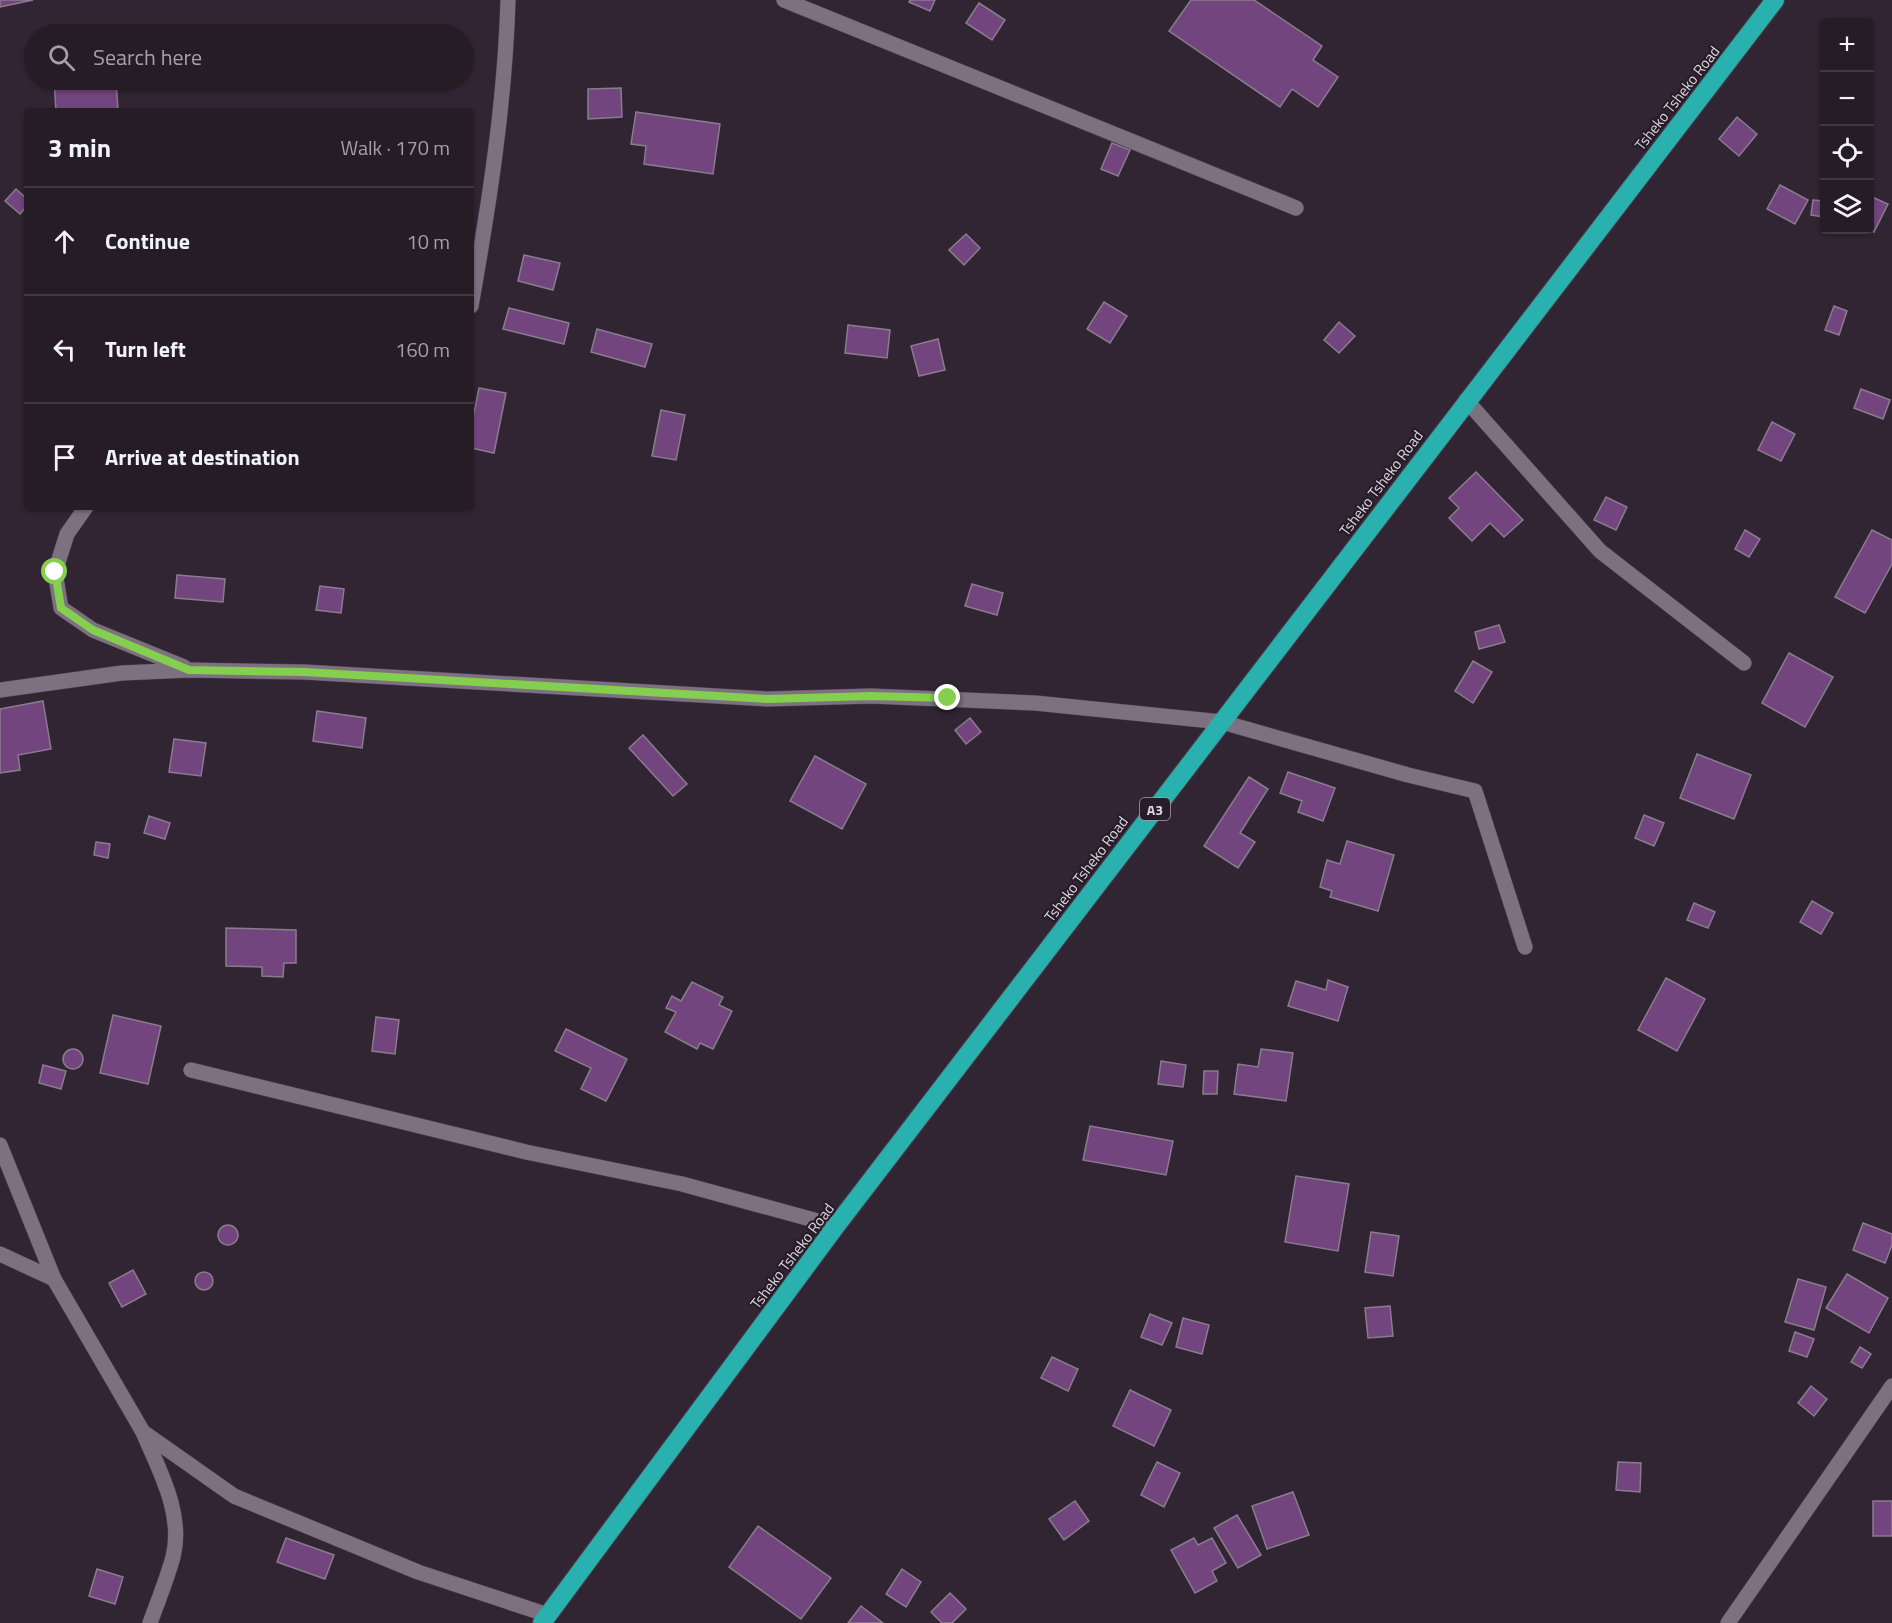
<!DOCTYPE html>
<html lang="en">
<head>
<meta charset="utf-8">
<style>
	:root { --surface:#251c26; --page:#2d252e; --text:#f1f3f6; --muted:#a3a1a7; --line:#423a43 }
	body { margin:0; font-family:"Titillium Web",sans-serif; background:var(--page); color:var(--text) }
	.controls { position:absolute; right:18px; top:18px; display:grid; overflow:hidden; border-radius:6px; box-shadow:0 2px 4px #0004 }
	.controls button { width:54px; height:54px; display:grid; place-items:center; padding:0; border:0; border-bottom:2px solid var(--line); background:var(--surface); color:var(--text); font:30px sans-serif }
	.stop { position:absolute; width:18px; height:18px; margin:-14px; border:4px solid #84cf4d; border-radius:50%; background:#fff }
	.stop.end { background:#84cf4d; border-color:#fff; box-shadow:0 2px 6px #0008 }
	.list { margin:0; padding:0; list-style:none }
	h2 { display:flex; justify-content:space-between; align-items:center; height:78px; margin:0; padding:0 24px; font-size:26px }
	h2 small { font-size:20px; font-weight:400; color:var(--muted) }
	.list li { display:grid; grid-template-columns:39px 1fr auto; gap:18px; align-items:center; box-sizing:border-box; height:108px; padding:0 24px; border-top:2px solid var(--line) }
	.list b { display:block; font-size:22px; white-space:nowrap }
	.list em { font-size:20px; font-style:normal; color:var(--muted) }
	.icon { flex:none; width:33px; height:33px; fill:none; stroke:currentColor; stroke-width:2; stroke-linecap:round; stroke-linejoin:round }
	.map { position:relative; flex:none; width:1892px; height:1623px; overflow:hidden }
	.search { position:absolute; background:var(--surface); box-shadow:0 2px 4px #0004; left:24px; top:24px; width:450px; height:66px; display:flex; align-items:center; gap:15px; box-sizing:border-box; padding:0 21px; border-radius:33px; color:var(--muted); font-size:22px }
	.panel { position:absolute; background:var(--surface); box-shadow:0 2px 4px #0004; left:24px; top:108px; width:450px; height:402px; border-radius:6px }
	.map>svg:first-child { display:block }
	.building { fill:#72457e; stroke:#897c8d; stroke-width:1.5 }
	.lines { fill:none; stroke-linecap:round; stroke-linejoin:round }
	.minor-casing { stroke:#4c424e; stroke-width:16 }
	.highway-casing { stroke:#4c424e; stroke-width:20 }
	.minor { stroke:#7d7080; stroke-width:15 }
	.highway { stroke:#28b1af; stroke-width:18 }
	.route { stroke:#84cf4d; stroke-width:8 }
	.labels { text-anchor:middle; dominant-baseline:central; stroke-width:4.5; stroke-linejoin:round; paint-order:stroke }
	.shield { fill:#271c29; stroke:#a79ea8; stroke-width:1.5 }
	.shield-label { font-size:14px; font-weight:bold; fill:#ded6df }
	.street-label { font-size:15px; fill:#ded6df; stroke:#271c29 }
</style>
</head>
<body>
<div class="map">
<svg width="1892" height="1623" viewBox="0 0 1892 1623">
	<rect width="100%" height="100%" fill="#312533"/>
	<g class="building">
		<polygon points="0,0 33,0 0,7"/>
		<polygon points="910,0 935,0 930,11 909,2"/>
		<polygon points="1191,0 1254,0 1322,46 1313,60 1338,77 1318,107 1292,89 1280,107 1169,31"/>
		<polygon points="979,3 1005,20 992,40 966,23"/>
		<polygon points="54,80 116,80 118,110 56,111"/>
		<polygon points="621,88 622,117 588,119 588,89"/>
		<polygon points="636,112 720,124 713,174 644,164 646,146 631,144"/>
		<polygon points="1737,117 1757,134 1739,156 1719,139"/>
		<polygon points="1112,143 1130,150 1118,176 1101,169"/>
		<polygon points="1780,185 1808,200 1795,224 1767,209"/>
		<polygon points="16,189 27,199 27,206 20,214 5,201"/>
		<polygon points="1870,196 1888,204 1874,232 1868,230"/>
		<polygon points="1813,200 1824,201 1824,217 1811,215"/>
		<polygon points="966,234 980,248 964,265 949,250"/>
		<polygon points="524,255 560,263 553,290 518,281"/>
		<polygon points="1104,302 1127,316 1110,343 1087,329"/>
		<polygon points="1834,306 1847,311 1839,335 1825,330"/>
		<polygon points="509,308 569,323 564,344 503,329"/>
		<polygon points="1339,322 1355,336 1339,353 1324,340"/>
		<polygon points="848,325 890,330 887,358 845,353"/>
		<polygon points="597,329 652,344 645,367 591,352"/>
		<polygon points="938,339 945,370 919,376 911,346"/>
		<polygon points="479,388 506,393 494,453 471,448 471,428"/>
		<polygon points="1861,389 1890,400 1883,419 1854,408"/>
		<polygon points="661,410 685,415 676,460 652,456"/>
		<polygon points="1772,422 1795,434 1781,461 1758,450"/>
		<polygon points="1476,472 1523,520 1504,537 1490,523 1472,541 1449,518 1459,508 1449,498"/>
		<polygon points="1606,497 1627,507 1616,530 1594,520"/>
		<polygon points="1745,530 1760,539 1749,557 1735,549"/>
		<polygon points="1872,530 1892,540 1892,564 1865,613 1835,597"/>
		<polygon points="177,575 225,579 223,602 175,598"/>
		<polygon points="972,584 1003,593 997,615 965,606"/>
		<polygon points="320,586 344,589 341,613 316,610"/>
		<polygon points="1499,625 1505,642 1479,649 1475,632"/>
		<polygon points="1789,653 1833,677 1805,727 1762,703"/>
		<polygon points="1473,661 1492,672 1473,703 1455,691"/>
		<polygon points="43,701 51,749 18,755 20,770 0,773 0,709"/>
		<polygon points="317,711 366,718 362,748 313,741"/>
		<polygon points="970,718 981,732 966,744 955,730"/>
		<polygon points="643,735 687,784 673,796 629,748"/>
		<polygon points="174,739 206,743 201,776 169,772"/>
		<polygon points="1697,754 1751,775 1734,819 1680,798"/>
		<polygon points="815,756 866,784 842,829 790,801"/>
		<polygon points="1288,772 1335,788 1323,821 1298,812 1302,801 1280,793"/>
		<polygon points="1249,777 1268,789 1240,833 1255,842 1238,868 1204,846"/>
		<polygon points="1644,815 1664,823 1654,846 1635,838"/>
		<polygon points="149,816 170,823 165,839 144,833"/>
		<polygon points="1347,841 1394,855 1378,911 1330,897 1332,891 1320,887 1327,860 1340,864"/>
		<polygon points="96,842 110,844 108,858 94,855"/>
		<polygon points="1812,901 1833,913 1821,934 1800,922"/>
		<polygon points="1694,903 1715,912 1708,928 1687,920"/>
		<polygon points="226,928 296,930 296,963 284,963 283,977 262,976 262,967 226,966"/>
		<polygon points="1666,978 1705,999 1677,1051 1638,1030"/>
		<polygon points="1328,980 1348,987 1338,1021 1288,1006 1296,981 1326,990"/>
		<polygon points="692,982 723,997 719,1005 732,1011 713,1049 700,1043 697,1049 665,1032 676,1012 666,1008 672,996 681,1001"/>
		<polygon points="113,1015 161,1026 148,1084 100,1073"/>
		<polygon points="376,1017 399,1020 395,1054 372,1051"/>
		<polygon points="566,1029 627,1059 606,1101 581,1089 591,1068 555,1051"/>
		<circle cx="73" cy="1059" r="10"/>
		<polygon points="1261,1049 1293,1053 1286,1101 1234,1094 1238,1064 1258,1067"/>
		<polygon points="1161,1061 1186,1065 1183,1087 1158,1084"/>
		<polygon points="43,1065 66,1071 61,1089 39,1083"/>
		<polygon points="1204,1071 1218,1071 1217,1094 1203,1094"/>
		<polygon points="1090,1126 1173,1141 1166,1175 1083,1160"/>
		<polygon points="1296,1176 1349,1184 1338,1251 1285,1242"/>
		<polygon points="1863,1223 1892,1234 1892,1245 1885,1263 1853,1250"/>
		<circle cx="228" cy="1235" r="10"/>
		<polygon points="1371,1232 1399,1236 1393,1276 1365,1272"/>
		<polygon points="133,1270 146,1294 122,1307 109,1283"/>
		<circle cx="204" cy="1281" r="9"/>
		<polygon points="1847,1274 1888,1298 1869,1333 1826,1308"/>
		<polygon points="1798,1279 1826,1287 1814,1330 1785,1322"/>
		<polygon points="1390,1306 1393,1336 1368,1338 1365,1308"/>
		<polygon points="1150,1314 1172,1323 1162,1345 1141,1337"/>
		<polygon points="1183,1318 1209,1325 1202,1354 1176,1347"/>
		<polygon points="1795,1332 1814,1339 1807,1357 1789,1351"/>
		<polygon points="1860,1347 1871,1354 1862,1368 1851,1362"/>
		<polygon points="1052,1357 1078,1369 1068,1391 1041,1378"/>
		<polygon points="1811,1386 1827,1399 1814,1416 1798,1403"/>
		<polygon points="1130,1390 1171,1410 1154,1446 1113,1426"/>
		<polygon points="1157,1462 1180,1473 1164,1507 1141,1495"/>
		<polygon points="1618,1462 1641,1463 1640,1492 1616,1490"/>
		<polygon points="1293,1492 1309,1535 1267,1549 1252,1506"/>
		<polygon points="1075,1501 1089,1521 1064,1540 1049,1519"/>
		<rect x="1873" y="1501" width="19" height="35"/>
		<polygon points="1237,1515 1261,1555 1238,1568 1214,1528"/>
		<polygon points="758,1526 831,1578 801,1619 729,1567"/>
		<polygon points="286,1538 334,1555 325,1579 277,1562"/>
		<polygon points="1194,1538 1198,1545 1212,1538 1226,1563 1212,1571 1217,1581 1195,1593 1171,1550"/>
		<polygon points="97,1569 123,1577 115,1604 89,1596"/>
		<polygon points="902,1569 921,1582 906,1607 886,1594"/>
		<polygon points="950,1593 966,1609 952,1623 942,1623 931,1612"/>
		<polygon points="861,1606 883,1623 848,1623"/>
	</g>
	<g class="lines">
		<defs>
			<g id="minor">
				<polyline points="784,0 1296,208"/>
				<path d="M471,306C489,205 505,103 508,0"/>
				<polyline points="1466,400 1600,551 1744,663"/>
				<polyline points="86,507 67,534 55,572 61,608 93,630 184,667"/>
				<polyline points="0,690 122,673 189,670 304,672 768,699 871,696 1035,703 1222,722 1408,775 1475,791 1525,947"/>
				<polyline points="191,1070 526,1152 682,1184 836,1226"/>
				<polyline points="0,1145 54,1279 143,1432 234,1496 418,1572 548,1615"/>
				<polyline points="0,1254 54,1279"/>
				<path d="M143,1432C159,1470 184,1514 173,1557C167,1579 158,1601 150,1623"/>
				<polyline points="1728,1623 1892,1386"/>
			</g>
			<polyline id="highway" points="542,1623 836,1226 1775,0"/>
		</defs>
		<use href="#minor" class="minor-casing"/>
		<use href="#highway" class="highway-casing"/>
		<use href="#minor" class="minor"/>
		<use href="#highway" class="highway"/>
	</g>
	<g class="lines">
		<polyline class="route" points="55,572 61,608 93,630 189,670 304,672 768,699 871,696 948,698"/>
	</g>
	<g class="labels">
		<rect class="shield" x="1140" y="798" width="30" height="22" rx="4.5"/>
		<g class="shield-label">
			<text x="1155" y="809">A3</text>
		</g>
		<g class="street-label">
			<text transform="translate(1677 98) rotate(-52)">Tsheko Tsheko Road</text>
			<text transform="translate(1381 483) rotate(-53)">Tsheko Tsheko Road</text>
			<text transform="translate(1086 869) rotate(-53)">Tsheko Tsheko Road</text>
			<text transform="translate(792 1256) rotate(-53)">Tsheko Tsheko Road</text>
		</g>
	</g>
</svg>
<div class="controls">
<button>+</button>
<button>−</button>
<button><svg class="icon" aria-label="locate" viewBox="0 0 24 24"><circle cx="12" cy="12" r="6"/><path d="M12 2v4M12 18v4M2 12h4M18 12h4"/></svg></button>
<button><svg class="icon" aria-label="layers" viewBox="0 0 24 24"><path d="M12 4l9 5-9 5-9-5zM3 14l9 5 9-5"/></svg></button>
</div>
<div class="stop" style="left:55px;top:572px"></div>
<div class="stop end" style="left:948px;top:698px"></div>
<div class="search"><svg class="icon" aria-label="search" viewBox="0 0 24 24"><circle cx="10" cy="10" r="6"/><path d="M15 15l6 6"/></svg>Search here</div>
<section class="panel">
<h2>3 min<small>Walk · 170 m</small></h2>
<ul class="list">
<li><svg class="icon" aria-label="ahead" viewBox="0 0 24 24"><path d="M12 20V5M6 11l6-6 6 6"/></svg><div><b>Continue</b></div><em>10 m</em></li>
<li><svg class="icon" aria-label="left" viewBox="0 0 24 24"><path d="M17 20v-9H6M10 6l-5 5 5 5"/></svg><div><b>Turn left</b></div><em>160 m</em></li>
<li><svg class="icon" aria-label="arrive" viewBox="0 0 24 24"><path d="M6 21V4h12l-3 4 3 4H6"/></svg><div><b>Arrive at destination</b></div></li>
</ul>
</section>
</div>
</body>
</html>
